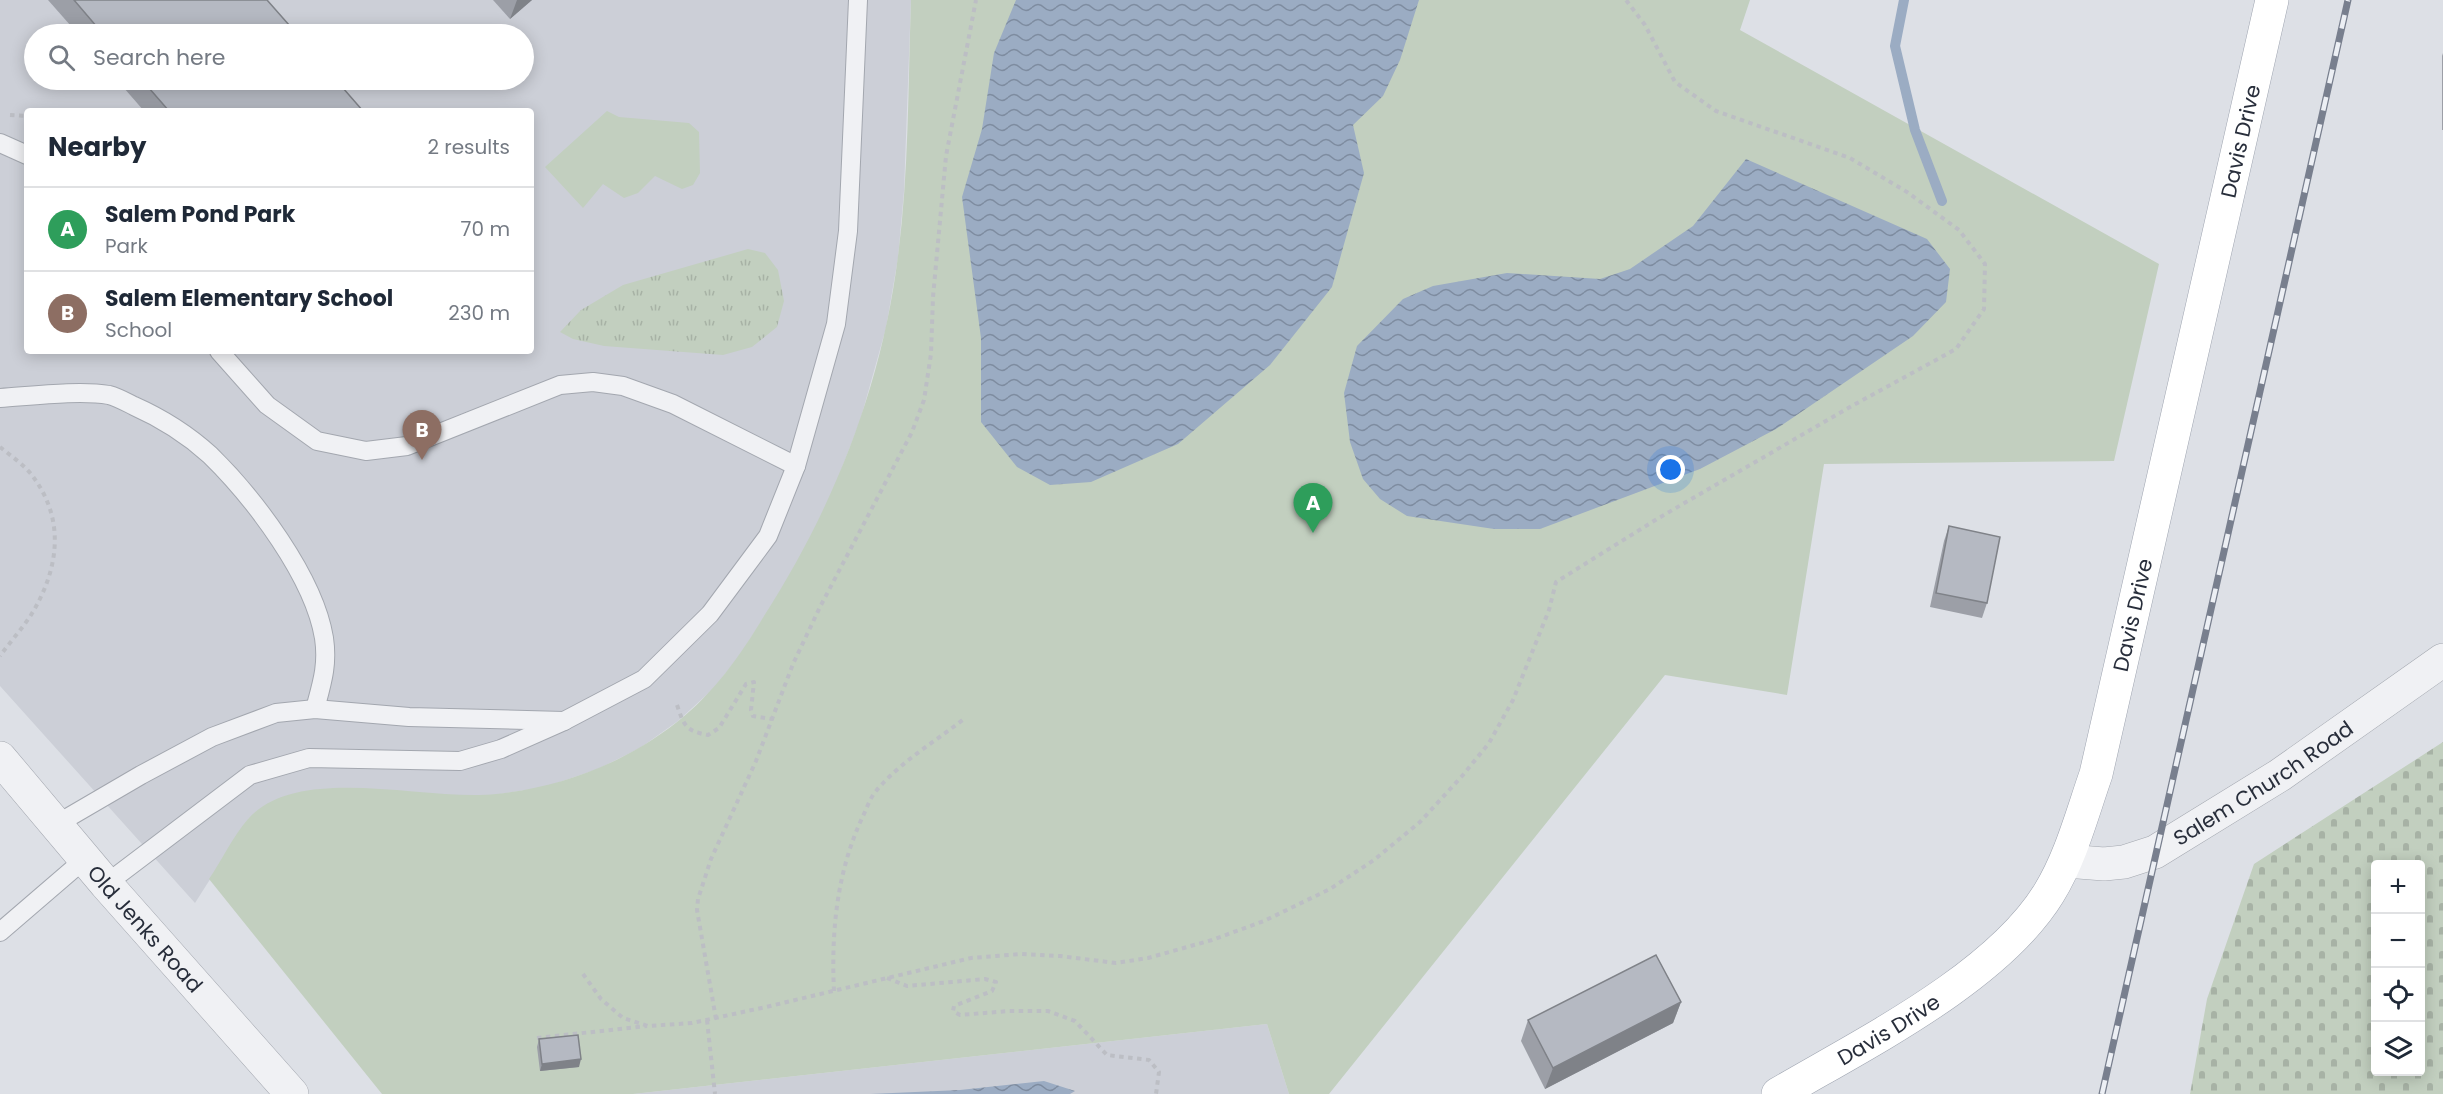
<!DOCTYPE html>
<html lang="en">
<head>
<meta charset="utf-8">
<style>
	:root { --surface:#fff; --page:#f6f6f7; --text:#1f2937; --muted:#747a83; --line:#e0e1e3; --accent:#c04d56 }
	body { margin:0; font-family:Poppins,sans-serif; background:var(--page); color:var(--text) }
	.controls { position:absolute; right:18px; bottom:18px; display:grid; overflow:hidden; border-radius:6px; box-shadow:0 3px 15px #0003 }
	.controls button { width:54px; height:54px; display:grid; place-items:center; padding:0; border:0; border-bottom:2px solid var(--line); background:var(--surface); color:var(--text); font:30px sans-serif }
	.you { position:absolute; left:1671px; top:470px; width:21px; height:21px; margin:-15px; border:4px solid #fff; border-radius:50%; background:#1a73e8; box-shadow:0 0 0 9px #1a73e833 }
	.badge { display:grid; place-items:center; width:39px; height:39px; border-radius:50%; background:var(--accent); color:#fff; font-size:20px; font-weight:700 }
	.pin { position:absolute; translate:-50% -50px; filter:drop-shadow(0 2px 3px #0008) }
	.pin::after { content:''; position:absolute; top:32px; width:21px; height:18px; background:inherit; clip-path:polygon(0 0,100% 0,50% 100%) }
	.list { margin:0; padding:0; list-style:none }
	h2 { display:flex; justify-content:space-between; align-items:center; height:78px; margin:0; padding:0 24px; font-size:26px }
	h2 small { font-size:20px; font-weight:400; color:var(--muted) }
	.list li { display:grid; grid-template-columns:39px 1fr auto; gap:18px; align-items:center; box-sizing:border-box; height:84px; padding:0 24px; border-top:2px solid var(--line) }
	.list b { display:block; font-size:22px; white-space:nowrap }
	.list p { margin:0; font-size:20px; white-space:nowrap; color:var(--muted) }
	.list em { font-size:20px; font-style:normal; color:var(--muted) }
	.icon { flex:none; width:33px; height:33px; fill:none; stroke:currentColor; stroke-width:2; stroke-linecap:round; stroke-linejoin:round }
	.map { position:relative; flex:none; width:2443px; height:1094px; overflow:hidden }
	.search { position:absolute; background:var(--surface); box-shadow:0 3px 15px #0003; left:24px; top:24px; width:510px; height:66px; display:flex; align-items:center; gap:15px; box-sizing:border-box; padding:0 21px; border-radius:33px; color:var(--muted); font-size:22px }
	.panel { position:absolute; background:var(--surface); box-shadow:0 3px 15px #0003; left:24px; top:108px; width:510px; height:246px; border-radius:6px }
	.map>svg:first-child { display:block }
	.built { fill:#cccfd7; fill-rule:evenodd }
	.grass { fill:url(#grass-tufts) }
	.cemetery { fill:url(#cemetery-stones); fill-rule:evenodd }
	.park { fill:#c2cfbf }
	.water { fill:url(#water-waves) }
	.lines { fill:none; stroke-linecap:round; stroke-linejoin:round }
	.stream { stroke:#9bacc3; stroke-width:10 }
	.service-casing { stroke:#a3a7af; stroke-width:20 }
	.minor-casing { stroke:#a3a7af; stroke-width:34 }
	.tertiary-casing { stroke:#a3a7af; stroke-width:34 }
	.primary-casing { stroke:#9ea4b0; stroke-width:34 }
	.path { stroke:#bcbec4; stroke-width:4; stroke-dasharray:4.5 4.5; stroke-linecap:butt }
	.service { stroke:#f0f1f4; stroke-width:18 }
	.minor { stroke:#f0f1f4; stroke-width:33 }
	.tertiary { stroke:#f0f1f4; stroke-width:33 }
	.primary { stroke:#fff; stroke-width:33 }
	.rail-casing { stroke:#787f8e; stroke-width:7 }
	.rail { stroke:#eceff4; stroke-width:4.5; stroke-dasharray:14; stroke-linecap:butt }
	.wall { fill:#9c9fa7 }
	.shaded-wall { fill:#7f8288 }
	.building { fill:#b5b9c2; stroke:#7f8288; stroke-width:1.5 }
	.labels { text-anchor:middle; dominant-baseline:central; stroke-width:4.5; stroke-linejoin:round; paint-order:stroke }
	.street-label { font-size:21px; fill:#282e3b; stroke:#eceff4 }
</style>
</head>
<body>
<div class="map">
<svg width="2443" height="1094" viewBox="0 0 2443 1094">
	<defs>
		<pattern id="grass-tufts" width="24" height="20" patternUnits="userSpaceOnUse" patternTransform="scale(1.5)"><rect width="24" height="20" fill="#c2cfbf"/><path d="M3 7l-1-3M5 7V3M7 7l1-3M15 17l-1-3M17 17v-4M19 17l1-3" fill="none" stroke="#a7b2a5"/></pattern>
		<pattern id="cemetery-stones" width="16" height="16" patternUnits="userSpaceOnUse" patternTransform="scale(1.5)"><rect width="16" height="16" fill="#c2cfbf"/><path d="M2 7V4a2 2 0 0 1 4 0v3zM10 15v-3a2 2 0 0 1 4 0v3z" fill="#a7b2a5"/></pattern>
		<pattern id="water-waves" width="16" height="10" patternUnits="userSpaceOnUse" patternTransform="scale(1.5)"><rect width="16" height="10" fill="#9bacc3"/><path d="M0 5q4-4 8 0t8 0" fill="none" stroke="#7e8ca0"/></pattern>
	</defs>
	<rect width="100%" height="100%" fill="#dde0e6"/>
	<g class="built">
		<path d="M0,0H911L904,191L898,258L886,328L860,421L830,499L796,567L740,655L715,687L678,721L640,748L598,769L545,787L494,795H452L249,818L195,903L0,686ZM34,34H524V80H34ZM27,111H531V351H27Z"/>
		<polygon points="1267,1024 1289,1094 633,1094"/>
	</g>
	<polygon class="grass" points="748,249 765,253 778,270 784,301 777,327 752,347 723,355 604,346 573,339 560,332 581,310 623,285"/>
	<path class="cemetery" d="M2443,742V1094H2190L2207,999L2254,864ZM2376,864H2420V1072H2376Z"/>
	<g class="park">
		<path d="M911,0H1750L1740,30L2159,264L2114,461L1824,464L1787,695L1665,675L1329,1094H1289L1267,1024L633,1094H382L209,879C222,860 233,836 248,819C299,762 427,802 496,794C562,787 625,763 677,722C714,693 740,656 764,616C834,507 882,385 898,256C909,171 908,85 911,0Z"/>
		<polygon points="607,111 619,117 689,123 699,132 700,173 693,185 682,189 655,176 638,193 624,198 603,184 583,208 545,167"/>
	</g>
	<g class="water">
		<polygon points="1016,0 1419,0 1400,60 1383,96 1353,125 1364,173 1332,287 1270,365 1178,444 1091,482 1050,485 1017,467 981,422 981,338 962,197 982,129 994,53"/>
		<polygon points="1746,159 1927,239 1950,269 1946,302 1913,336 1776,429 1700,469 1540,529 1494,529 1407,516 1380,499 1363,479 1350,442 1344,393 1357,346 1403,299 1433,286 1507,273 1600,279 1630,269 1693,226"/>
		<polygon points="1044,1081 1075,1091 1070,1094 870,1094 960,1090"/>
	</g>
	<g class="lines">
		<polyline class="stream" points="1904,0 1895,46 1915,130 1942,201"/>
		<defs>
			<g id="service">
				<polyline points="0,143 27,155"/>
				<polyline points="219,351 267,405 317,441 366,451 407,446 560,385 593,382 623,386 673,404 796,466"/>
				<path d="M0,398C31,396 79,390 109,395C117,397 126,402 134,406C161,418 188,435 210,455C254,498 314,577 324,638C328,665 322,683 315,709"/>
				<polyline points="564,721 644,679 710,614 768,536 796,466 836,324 848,231 858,0"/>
				<polyline points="57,824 141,775 212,737 276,713 315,709 409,717 564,721 501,749 460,761 309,758 250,775 106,884"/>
				<polyline points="0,932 86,858"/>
			</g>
			<g id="minor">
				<path id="s1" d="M2066,861L2104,864L2124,862L2155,852L2280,775L2443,660"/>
			</g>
			<g id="tertiary">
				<path id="s2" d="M0,758L106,884L292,1094"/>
			</g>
			<g id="primary">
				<path id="s3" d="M1778,1094C1863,1044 1997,978 2049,893C2071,857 2082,814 2096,774L2272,0"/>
			</g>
		</defs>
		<use href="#service" class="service-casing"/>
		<use href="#minor" class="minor-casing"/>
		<use href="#tertiary" class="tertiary-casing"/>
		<use href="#primary" class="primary-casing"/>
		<g class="path">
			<polyline points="10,115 27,116"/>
			<path d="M0,447C11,456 26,466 34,478C66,522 58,571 31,615C22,629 10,642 0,656"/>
			<path d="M677,705C684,725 685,731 708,735L719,728L746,684L754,682L751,710L753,716L772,719"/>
			<polyline points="583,974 601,999 623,1018 648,1026 692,1023 766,1007 971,958 1021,954 1060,956 1116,963 1148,958 1212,940 1264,921 1330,889 1374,860 1420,822 1463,775 1489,743 1513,700 1549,610 1556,582 1657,519 1850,407 1956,349 1984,309 1985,264 1959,230 1907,192 1850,158 1716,111 1675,82 1645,25 1626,0"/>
			<polyline points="887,978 907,986 985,979 996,982 992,991 954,1006 953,1011 960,1015 1009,1011 1048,1011 1075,1021 1107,1055 1149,1060 1159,1072 1156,1094"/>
			<path d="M834,991C831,931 837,871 863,816C867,808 870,798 876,791C901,761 935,742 965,718"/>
			<polyline points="716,1019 697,910 698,899 711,859 756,761 793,664 820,607 912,432 924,400 931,354 933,297 946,156 976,0"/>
			<polyline points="707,1020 715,1094"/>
			<polyline points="537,1038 647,1026"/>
		</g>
		<use href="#service" class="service"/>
		<use href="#minor" class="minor"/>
		<use href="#tertiary" class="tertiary"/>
		<use href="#primary" class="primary"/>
		<defs>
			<polyline id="rail" points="2102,1094 2348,0"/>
		</defs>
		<use href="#rail" class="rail-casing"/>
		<use href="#rail" class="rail"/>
	</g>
	<g class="wall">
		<polygon points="48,0 267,0 297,34 78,34"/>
		<polygon points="493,0 532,0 510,19"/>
		<polygon points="2443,53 2443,130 2442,130 2442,56"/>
		<polygon points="117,80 336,80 363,111 144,111"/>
		<polygon points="1949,526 1987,603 1982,618 1930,607 1944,541"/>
		<polygon points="1681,1002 1673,1023 1545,1089 1521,1041 1528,1020"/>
		<polygon points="539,1039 579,1067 540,1071 537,1047"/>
	</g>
	<g class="shaded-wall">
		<polygon points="517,0 532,0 510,19"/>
		<polygon points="1681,1002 1673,1023 1545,1089 1553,1068"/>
		<polygon points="581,1059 579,1067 540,1071 542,1064"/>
	</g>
	<g class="building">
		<polygon points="74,0 267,0 297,34 103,34"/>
		<polygon points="142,80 336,80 363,111 169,111"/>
		<polygon points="1949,526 2000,537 1987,603 1936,593"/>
		<polygon points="1656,955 1681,1002 1553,1068 1528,1020"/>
		<polygon points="578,1035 581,1059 542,1064 539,1039"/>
	</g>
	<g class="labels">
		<g class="street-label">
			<text stroke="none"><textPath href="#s3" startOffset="1118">Davis Drive</textPath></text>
			<text stroke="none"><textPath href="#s3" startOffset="632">Davis Drive</textPath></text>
			<text stroke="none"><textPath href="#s1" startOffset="219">Salem Church Road</textPath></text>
			<text stroke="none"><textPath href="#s2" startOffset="224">Old Jenks Road</textPath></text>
			<text stroke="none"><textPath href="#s3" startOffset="128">Davis Drive</textPath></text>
		</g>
	</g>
</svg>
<div class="controls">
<button>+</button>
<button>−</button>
<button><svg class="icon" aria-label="locate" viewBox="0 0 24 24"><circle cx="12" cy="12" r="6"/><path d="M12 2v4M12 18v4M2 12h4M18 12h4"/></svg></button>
<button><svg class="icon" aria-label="layers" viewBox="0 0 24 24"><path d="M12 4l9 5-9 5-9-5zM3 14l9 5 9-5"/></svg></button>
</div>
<div class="you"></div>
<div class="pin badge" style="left:1313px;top:533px;background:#2e9e5b">A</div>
<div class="pin badge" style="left:422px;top:460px;background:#8d6e63">B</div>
<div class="search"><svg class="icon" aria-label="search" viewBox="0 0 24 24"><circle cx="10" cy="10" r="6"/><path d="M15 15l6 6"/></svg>Search here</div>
<section class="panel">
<h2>Nearby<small>2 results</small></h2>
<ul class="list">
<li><span class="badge" style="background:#2e9e5b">A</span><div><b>Salem Pond Park</b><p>Park</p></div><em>70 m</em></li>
<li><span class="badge" style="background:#8d6e63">B</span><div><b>Salem Elementary School</b><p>School</p></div><em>230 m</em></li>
</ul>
</section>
</div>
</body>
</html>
